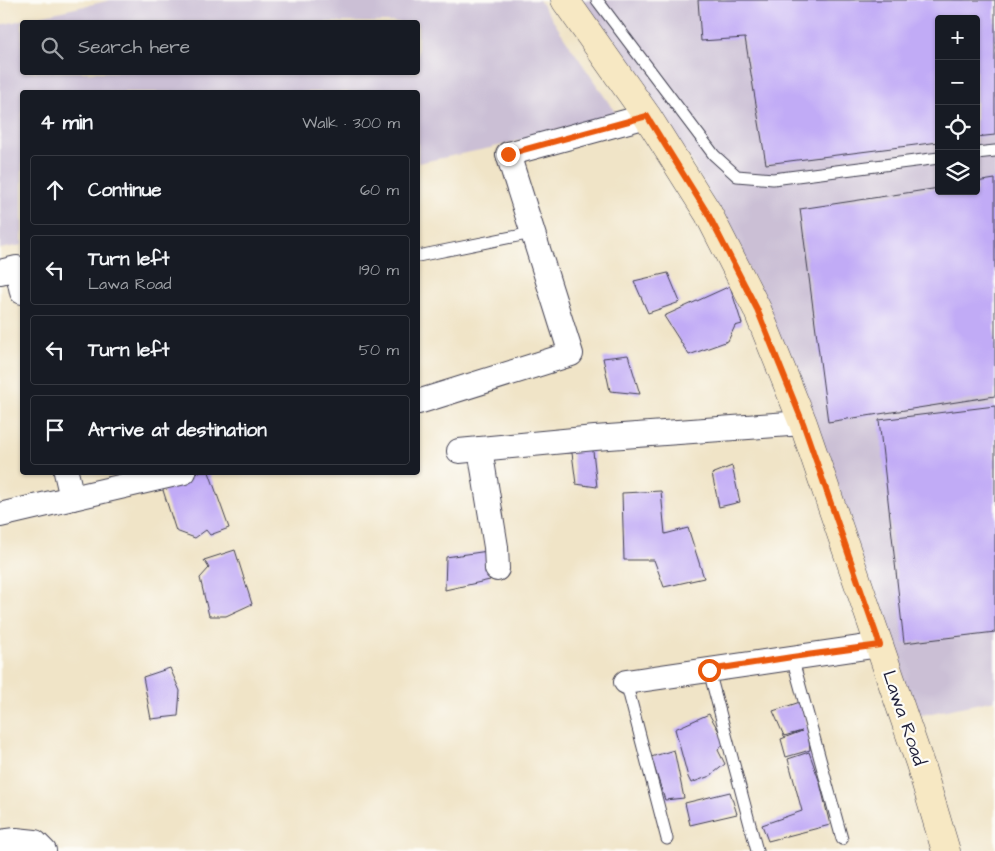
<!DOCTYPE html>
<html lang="en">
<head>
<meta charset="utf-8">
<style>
	:root { --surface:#171b24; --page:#242831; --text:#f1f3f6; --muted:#9ea1a6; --line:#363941 }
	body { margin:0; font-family:"Architects Daughter",sans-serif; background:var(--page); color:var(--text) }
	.controls { position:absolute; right:15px; top:15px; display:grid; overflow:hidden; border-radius:5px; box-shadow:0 1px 4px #0004 }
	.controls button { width:45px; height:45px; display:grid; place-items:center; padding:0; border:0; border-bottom:1px solid var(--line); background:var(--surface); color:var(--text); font:25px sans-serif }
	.stop { position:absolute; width:15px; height:15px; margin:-11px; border:4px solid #ea580c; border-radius:50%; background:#fff }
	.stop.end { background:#ea580c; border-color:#fff; box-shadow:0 1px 5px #0008 }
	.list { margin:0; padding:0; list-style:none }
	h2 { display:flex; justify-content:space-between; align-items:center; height:65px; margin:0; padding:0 20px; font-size:21px }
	h2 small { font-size:16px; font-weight:400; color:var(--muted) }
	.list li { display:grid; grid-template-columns:32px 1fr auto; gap:15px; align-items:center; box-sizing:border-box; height:70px; margin:0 10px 10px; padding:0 10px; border:1px solid var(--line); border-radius:5px }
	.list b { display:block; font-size:19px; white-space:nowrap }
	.list p { margin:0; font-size:16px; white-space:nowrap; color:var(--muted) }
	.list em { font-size:16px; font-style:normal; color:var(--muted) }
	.icon { flex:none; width:28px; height:28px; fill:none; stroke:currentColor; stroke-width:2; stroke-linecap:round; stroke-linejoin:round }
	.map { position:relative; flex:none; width:995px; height:851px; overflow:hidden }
	.search { position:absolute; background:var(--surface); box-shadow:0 1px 4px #0004; left:20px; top:20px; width:400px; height:55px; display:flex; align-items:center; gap:12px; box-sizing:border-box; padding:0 18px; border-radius:5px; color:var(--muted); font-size:19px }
	.panel { position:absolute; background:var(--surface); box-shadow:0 1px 4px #0004; left:20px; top:90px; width:400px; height:385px; border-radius:5px }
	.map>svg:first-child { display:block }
	.industrial { fill:#cbbfd5; fill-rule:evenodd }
	.building { fill:#c1abf6 }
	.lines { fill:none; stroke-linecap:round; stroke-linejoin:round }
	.service-casing { stroke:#413f50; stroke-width:13 }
	.minor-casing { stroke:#413f50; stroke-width:26 }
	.secondary-casing { stroke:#413f50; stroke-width:29 }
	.service { stroke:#fff; stroke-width:11 }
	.minor { stroke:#fff; stroke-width:24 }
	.secondary { stroke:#f7e8c3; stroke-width:28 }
	.route { stroke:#ea580c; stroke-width:6 }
	.labels { text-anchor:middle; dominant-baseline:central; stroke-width:4.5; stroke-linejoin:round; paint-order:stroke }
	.street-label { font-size:19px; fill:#22223b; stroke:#fdfcf7 }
</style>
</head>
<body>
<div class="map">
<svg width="995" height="851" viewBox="0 0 995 851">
	<rect width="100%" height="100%" fill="#fdfcf7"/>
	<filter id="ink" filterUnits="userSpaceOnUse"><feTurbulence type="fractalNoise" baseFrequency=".02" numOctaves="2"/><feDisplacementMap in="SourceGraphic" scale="10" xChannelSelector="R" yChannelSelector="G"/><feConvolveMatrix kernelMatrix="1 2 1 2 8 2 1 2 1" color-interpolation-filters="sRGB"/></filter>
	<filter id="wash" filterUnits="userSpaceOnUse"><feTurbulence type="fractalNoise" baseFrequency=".0096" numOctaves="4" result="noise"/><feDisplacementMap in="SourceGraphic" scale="20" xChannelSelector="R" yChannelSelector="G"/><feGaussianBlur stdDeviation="1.12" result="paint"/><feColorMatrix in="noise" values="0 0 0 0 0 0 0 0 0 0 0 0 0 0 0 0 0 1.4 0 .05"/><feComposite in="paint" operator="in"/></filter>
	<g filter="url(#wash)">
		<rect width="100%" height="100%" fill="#f0e4c7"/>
		<g class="industrial">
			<path d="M111,0H539L617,115L490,148L418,163V92H22V245L0,249V25ZM22,22H418V72H22Z"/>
			<path d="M574,0H995V700L912,717L757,285L691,160ZM939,19H976V191H939Z"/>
		</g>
		<g id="blocks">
			<g class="building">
				<polygon points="698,0 995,0 995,135 976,137 976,19 939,19 939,142 766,164 745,38 701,41"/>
				<polygon points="995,179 995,396 828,422 800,209 939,188 939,191 976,191 976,182"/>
				<polygon points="668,273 680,302 648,313 634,281"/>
				<polygon points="730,286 742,324 735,326 728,341 689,355 664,316"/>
				<polygon points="628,355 640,394 610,391 603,358"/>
				<polygon points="995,406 995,632 904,643 879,420"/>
				<polygon points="592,442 597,487 576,484 572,453 554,453"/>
				<polygon points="732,466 740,502 719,507 712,474"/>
				<polygon points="199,472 209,472 229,528 210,535 206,530 195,538 176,531 161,484"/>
				<polygon points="661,491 665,534 688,528 704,578 664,587 654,560 624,560 622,493"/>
				<polygon points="235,550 252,604 226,616 209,616 200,578 209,568 204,560"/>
				<polygon points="488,551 490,580 445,590 446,557"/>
				<polygon points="170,668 180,691 178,716 151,719 143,677"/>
				<polygon points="800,702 808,729 810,750 786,757 781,739 802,731 784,736 773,711"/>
				<polygon points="709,714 725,742 718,750 725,764 710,776 691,783 688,777 675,729"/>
				<polygon points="674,750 684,798 665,800 651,757"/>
				<polygon points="809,752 820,783 830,825 768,841 762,825 802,811 788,759"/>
				<polygon points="730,792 737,814 690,825 685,803"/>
			</g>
		</g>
	</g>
	<g filter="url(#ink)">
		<use href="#blocks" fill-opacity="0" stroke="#413f50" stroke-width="1"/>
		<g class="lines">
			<defs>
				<g id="service">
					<polyline points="597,0 714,155 737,176 773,179 939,158"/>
					<polyline points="976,153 995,151"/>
					<polyline points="418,256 532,233"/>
					<polyline points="792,657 842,839"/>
					<polyline points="709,671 757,851"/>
					<polyline points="626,682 667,839"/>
				</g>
				<g id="minor">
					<polyline points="0,272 17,268 22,292"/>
					<polyline points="418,402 571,354 508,154 647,116"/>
					<polyline points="480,449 496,547 497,569"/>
					<polyline points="459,451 595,438 803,423"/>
					<polyline points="66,472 72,498"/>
					<polyline points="0,515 184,472"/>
					<polyline points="626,682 880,645"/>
					<polyline points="0,842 16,840 35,842 44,851"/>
				</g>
				<polyline id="secondary" points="565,0 647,116 708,213 757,309 803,423 920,764 946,851"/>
			</defs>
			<use href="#service" class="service-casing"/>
			<use href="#minor" class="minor-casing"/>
			<use href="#secondary" class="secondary-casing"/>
			<use href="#service" class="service"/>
			<use href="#minor" class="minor"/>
			<use href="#secondary" class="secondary"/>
		</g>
	</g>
	<g class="lines" filter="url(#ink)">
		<polyline class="route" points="508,154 647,116 708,214 757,309 803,423 880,645 792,657 709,670"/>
	</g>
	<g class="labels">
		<g class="street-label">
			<text transform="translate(904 718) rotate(71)">Lawa Road</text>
		</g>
	</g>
</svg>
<div class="controls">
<button>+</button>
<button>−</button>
<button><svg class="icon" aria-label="locate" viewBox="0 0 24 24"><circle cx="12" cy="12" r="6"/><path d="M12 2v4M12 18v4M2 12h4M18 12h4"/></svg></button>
<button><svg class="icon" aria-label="layers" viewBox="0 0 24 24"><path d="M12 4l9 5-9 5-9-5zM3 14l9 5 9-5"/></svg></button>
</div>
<div class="stop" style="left:709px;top:670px"></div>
<div class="stop end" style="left:508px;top:154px"></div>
<div class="search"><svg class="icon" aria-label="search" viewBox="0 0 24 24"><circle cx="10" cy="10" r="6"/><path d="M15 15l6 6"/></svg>Search here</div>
<section class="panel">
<h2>4 min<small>Walk · 300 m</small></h2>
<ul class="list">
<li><svg class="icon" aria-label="ahead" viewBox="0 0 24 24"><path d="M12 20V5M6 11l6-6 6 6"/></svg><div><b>Continue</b></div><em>60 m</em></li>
<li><svg class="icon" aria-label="left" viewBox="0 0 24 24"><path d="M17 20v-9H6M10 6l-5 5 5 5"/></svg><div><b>Turn left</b><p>Lawa Road</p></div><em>190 m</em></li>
<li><svg class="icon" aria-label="left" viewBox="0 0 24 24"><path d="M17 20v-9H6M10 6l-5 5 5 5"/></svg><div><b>Turn left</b></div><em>50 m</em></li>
<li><svg class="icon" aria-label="arrive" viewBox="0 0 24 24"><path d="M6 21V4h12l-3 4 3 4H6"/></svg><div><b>Arrive at destination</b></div></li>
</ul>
</section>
</div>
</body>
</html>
